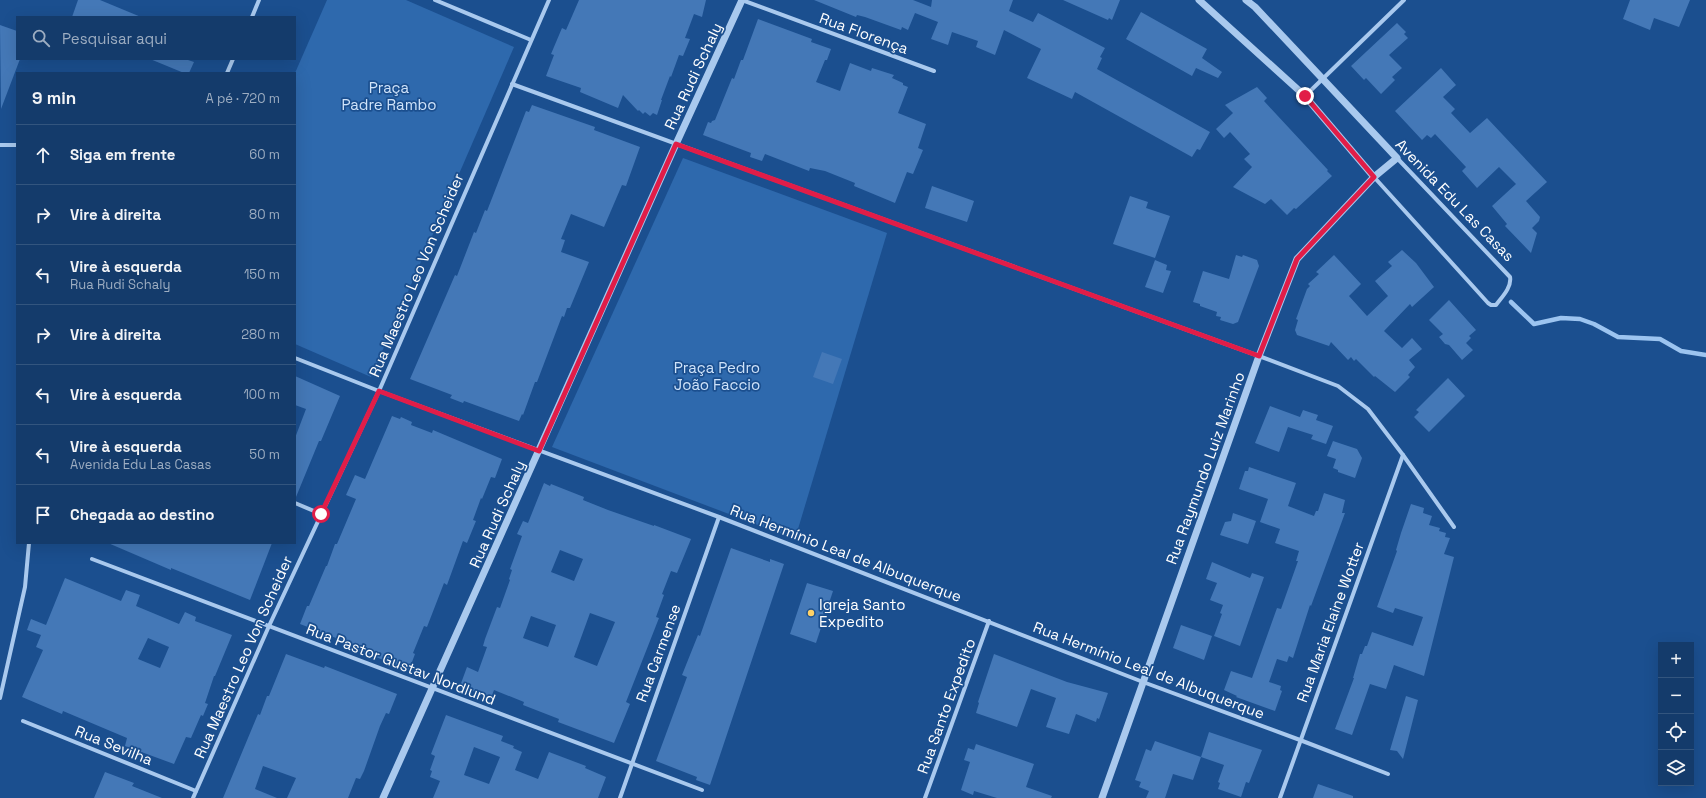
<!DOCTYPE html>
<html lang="pt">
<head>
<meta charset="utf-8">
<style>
	:root { --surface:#143b6b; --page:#214673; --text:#f1f3f6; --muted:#9dadc1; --line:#33557e }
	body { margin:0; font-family:"Space Grotesk",sans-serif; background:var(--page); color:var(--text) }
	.controls { position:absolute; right:12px; bottom:12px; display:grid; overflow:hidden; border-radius:0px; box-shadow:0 4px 16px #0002 }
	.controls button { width:36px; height:36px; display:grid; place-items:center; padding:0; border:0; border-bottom:1px solid var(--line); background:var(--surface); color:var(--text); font:20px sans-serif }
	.stop { position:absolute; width:12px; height:12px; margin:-9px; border:3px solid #e11d48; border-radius:50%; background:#fff }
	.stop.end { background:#e11d48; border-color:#fff; box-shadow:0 1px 4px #0008 }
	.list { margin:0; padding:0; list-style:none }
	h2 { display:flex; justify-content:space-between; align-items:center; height:52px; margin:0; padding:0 16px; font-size:17px }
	h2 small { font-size:13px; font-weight:400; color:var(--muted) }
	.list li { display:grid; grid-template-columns:26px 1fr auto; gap:12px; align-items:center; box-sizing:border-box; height:60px; padding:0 16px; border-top:1px solid var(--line) }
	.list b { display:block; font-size:15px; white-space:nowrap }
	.list p { margin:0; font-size:13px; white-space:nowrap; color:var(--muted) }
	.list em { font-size:13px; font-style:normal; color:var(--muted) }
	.icon { flex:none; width:22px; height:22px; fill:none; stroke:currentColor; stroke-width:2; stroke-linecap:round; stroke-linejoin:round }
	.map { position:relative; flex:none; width:1706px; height:798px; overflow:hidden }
	.search { position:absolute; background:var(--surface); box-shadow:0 4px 16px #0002; left:16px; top:16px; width:280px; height:44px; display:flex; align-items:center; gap:10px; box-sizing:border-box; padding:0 14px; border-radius:0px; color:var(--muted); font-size:15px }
	.panel { position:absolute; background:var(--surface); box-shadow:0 4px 16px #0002; left:16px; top:72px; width:280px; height:472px; border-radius:0px }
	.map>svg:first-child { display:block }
	.green { fill:#2e69ad }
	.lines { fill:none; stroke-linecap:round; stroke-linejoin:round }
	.stream { stroke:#9cc4f0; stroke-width:4.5 }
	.building { fill:#4478b7; fill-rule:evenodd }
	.minor { stroke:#a9c9ee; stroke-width:4 }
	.tertiary { stroke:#a9c9ee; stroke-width:7 }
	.route { stroke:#e11d48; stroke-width:5 }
	.poi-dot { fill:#ffd166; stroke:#1b4f8f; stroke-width:1.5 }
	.labels { text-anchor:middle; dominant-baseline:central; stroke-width:3.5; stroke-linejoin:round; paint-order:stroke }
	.street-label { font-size:15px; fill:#fff; stroke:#1b4f8f }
	.park-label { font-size:15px; fill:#cfe3fa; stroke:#1b4f8f }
	.poi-label { font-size:15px; fill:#fff; stroke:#1b4f8f; text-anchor:start }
</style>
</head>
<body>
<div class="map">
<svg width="1706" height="798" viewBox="0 0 1706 798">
	<rect width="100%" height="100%" fill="#1b4f8f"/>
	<g class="green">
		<polygon points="327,0 406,0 514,47 371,377 295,344 295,73"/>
		<polygon points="683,158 887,233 795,539 552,447"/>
	</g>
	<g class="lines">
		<polyline class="stream" points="1511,302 1534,324 1561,318 1580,319 1594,324 1618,337 1660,339 1681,351 1706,355"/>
	</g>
	<g class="building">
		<polygon points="78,0 100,0 141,17 72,17"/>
		<polygon points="579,0 706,0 702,17 694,14 685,38 690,39 683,56 679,55 671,77 670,76 661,100 662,100 657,115 653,113 650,116 645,112 643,114 639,110 638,111 623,95 618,108 580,92 581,88 546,76 554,55 551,54 562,28 566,30"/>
		<polygon points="814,0 913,0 931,7 932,0 1013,0 1009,11 1033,22 1038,13 1105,48 1100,57 1102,58 1097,69 1210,132 1200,150 1197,149 1192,157 1075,92 1072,99 1027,78 1041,49 1004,30 995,55 976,47 978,41 952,32 948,45 931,39 938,22 915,13 908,30 902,27 901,30 865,17 857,15 856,17"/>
		<polygon points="1063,0 1120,0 1112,20 1109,18 1108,20"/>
		<polygon points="1630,0 1690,0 1679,27 1654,18 1650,30 1623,19"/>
		<polygon points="1141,12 1207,49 1202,58 1222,72 1218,78 1196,68 1192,76 1126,39"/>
		<polygon points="758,19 812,39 811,42 831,49 827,60 825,60 816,82 840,91 850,63 871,71 872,68 894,75 892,78 903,83 903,85 908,87 898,113 926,124 918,148 923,150 913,174 907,172 895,203 854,186 855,183 825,171 810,168 809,171 765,154 762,161 750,157 751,153 703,135 708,122 711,123 712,121 715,120 732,78 734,79 741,60 743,60"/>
		<polygon points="1397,23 1406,32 1404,34 1408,38 1389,55 1402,68 1392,77 1395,80 1381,94 1366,78 1364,80 1351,66"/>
		<polygon points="0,25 17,31 17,59 20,59 1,109"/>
		<polygon points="150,59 185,59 194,62 189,73 184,73"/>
		<polygon points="1441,68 1456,85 1443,97 1455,109 1451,113 1470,133 1487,118 1547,182 1526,201 1540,217 1539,221 1532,228 1537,233 1531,253 1505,226 1507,224 1492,206 1516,184 1499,167 1477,188 1462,171 1466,167 1435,134 1431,138 1427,135 1422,140 1395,111"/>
		<polygon points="1257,87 1267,98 1264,101 1328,170 1327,171 1332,176 1296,209 1294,208 1287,215 1271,199 1265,204 1233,187 1252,167 1244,159 1250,154 1230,132 1224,138 1216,129 1233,113 1225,105"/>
		<polygon points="532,105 595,127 594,130 640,147 626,186 622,185 604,227 571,214 561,239 565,240 561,252 589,262 570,308 567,308 564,317 562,316 537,382 535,382 523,415 522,414 519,421 464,401 463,403 450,398 452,395 410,379 455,275 457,276 474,232 476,233 485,210 487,211 526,111 529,112"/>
		<polygon points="932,186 974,201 967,222 925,208"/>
		<polygon points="1130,196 1148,202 1146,208 1170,216 1155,258 1113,244"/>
		<polygon points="1402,250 1416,263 1434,287 1412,307 1410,304 1384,331 1402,348 1412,338 1422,349 1409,360 1415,367 1408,375 1410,377 1395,392 1375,376 1374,377 1356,359 1354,361 1351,357 1348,360 1331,342 1329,346 1297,335 1295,330 1298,320 1296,319 1307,289 1310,286 1308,284 1319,274 1316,272 1334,255 1361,284 1349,296 1367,316 1388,296 1375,281 1392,266 1388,262"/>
		<polygon points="1236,255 1242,257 1243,255 1257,260 1259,266 1238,322 1233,324 1220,320 1221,317 1216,316 1217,312 1200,306 1200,304 1193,302 1203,271 1229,279"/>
		<polygon points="1155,260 1167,265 1166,270 1171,271 1163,293 1145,287"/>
		<polygon points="1449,300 1476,330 1469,336 1471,338 1466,343 1473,350 1462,360 1449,345 1445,344 1439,337 1443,334 1429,320"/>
		<polygon points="822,352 842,359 833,384 813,377"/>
		<polygon points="295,376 340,396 321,441 319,441 296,497 295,438 306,409 295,405"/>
		<polygon points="1448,378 1465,396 1429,432 1414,417 1419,412 1416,410"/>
		<polygon points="1270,406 1300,417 1303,410 1318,415 1316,420 1333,426 1326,444 1311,439 1313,435 1288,427 1279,452 1255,443"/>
		<polygon points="392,416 400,419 401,417 412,422 411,425 432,433 433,430 502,459 495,478 491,477 482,499 481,498 473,520 476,521 467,543 463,541 447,585 444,583 427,627 424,626 413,653 415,654 409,670 335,641 336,638 300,624 307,606 309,606 326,566 327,566 335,544 337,544 356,499 346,495 355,475 365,479"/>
		<polygon points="1333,441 1357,449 1362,458 1355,478 1338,472 1338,470 1333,468 1336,459 1327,456"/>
		<polygon points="1249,467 1296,483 1288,506 1314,516 1316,511 1318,511 1324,493 1345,500 1342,513 1345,513 1311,606 1310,605 1293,658 1289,656 1287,662 1277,659 1269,682 1281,686 1280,690 1282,691 1275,711 1236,697 1237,696 1224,690 1231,671 1252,678 1277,608 1281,609 1298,561 1296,561 1299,551 1275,543 1280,529 1260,522 1268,499 1239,489 1245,471 1248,471"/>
		<path d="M544,483L550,486L551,484L584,497L583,500L608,510L654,526V525L691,539L677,573L671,571L662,594L664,595L656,617L659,618L626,702L630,704L614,743L558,722L559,719L523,705L524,702L494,690L491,698L460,686L467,667L478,672L487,647L483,646L485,639L497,607L500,608L510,580L509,579L512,570L510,569L522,536L517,534L523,521L528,523ZM560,550L583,559L574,581L551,572ZM590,613L615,622L597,666L574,657ZM531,616L556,625L548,647L523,638Z"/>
		<polygon points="1411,504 1424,508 1423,513 1432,516 1429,525 1440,528 1439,531 1446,533 1445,537 1450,538 1444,554 1454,557 1448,581 1424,676 1394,665 1386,689 1370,684 1352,735 1335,729 1354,678 1353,678 1360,654 1362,654 1365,646 1367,646 1372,632 1413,646 1423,617 1395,608 1393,613 1377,607 1397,551 1396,550 1401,533"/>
		<polygon points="1233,513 1256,521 1248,544 1220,535 1225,522 1231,521"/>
		<polygon points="108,543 272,543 250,600 171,568 171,570"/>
		<polygon points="731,548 770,562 770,559 784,564 710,785 696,780 697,777 656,761 687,677 682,675 698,635 700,636"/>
		<polygon points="1212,562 1250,578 1252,573 1264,577 1240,646 1214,636 1222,614 1220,613 1223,605 1210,600 1217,583 1206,579"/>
		<path d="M65,578L121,601L126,590L140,595L136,606L160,616L179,624L185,612L196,617L195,621L232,635L215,676H214L205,703L208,704L203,716L201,715L191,738L186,737L174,764L125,746L127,738L63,711L62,714L22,697L43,650L36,647L41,635L27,630L31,619L46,625ZM148,638L169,647L160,668L138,659Z"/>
		<polygon points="807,583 833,591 816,643 790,634"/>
		<polygon points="1181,625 1212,636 1204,660 1173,648"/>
		<polygon points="286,654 324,668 325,666 397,694 389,714 386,713 380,726 364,771 360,779 356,778 348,798 287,798 296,778 263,766 255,789 277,798 223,798 258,714 260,715 267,696 269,696"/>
		<polygon points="994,654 1067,682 1108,693 1099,719 1097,718 1096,722 1076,714 1069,734 1046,727 1056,698 1031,689 1017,727 976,713 979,703 978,702"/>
		<polygon points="1406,696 1418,700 1403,759 1397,751 1390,750"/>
		<path d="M446,715L503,736L501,741L514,746L513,748L522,752L515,770L538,779L549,752L586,766L585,768L606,777L598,798H433L440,781L430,777L432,771L430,770L435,756L431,754ZM474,747L500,757L489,784L464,775Z"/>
		<polygon points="1209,732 1262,750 1249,783 1246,782 1241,797 1218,789 1220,783 1218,782 1224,765 1201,757"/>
		<polygon points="1155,741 1201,757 1193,780 1173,774 1165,798 1146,798 1149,791 1139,787 1141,782 1135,780 1146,749 1151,751"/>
		<polygon points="976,744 1034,764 1026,787 1052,796 1051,798 997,798 974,791 973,795 961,790 970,762 964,760 968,748 974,750"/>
		<polygon points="105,772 134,783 132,786 162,798 94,798"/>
		<polygon points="1318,784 1353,796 1353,798 1313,798"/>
	</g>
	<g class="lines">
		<g class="minor">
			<polyline points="435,0 531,40"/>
			<polyline points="742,0 934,71"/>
			<polyline points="252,17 259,0"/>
			<polyline points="227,73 233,59"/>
			<polyline points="512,84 1259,356 1338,386 1368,409 1403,455 1454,527"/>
			<polyline points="1305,96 1404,0"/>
			<polyline points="0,145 17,145"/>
			<path d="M1374,177L1488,303L1491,305H1496C1502,297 1512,287 1510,277L1397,158"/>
			<polyline points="295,358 379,391 719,517 1143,682 1300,740 1388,774"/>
			<polyline points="295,503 321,514"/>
			<polyline points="92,559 702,790"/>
			<polyline points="0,698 25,587 29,543"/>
			<polyline points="23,721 196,791"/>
			<polyline points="193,798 269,626 379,391 549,0"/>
			<polyline points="620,798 719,517"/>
			<polyline points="925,798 989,621"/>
			<polyline points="1280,798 1403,455"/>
		</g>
		<g class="tertiary">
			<polyline points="1199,0 1305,96 1374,177"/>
			<polyline points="383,798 676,144 742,0"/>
			<polyline points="1102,798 1259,356 1297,259 1374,177 1397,158 1255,7 1246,0"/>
		</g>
	</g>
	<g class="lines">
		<polyline class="route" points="321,514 379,391 539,451 676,144 1259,356 1297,259 1374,177 1305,96"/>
	</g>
	<circle class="poi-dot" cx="811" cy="613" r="4"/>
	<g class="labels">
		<g class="street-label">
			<text transform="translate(864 33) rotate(20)">Rua Florença</text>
			<text transform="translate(693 76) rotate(-65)">Rua Rudi Schaly</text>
			<text transform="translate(1455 200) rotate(46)">Avenida Edu Las Casas</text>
			<text transform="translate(416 275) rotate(-67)">Rua Maestro Leo Von Scheider</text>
			<text transform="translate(1205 468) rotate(-70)">Rua Raymundo Luiz Marinho</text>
			<text transform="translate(497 514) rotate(-66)">Rua Rudi Schaly</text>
			<text transform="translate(846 553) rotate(21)">Rua Hermínio Leal de Albuquerque</text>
			<text transform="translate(1330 622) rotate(-70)">Rua Maria Elaine Wotter</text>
			<text transform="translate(658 653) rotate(-70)">Rua Carmense</text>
			<text transform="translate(243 657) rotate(-66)">Rua Maestro Leo Von Scheider</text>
			<text transform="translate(401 664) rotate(21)">Rua Pastor Gustav Nordlund</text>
			<text transform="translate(1149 670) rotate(21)">Rua Hermínio Leal de Albuquerque</text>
			<text transform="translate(946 706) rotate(-70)">Rua Santo Expedito</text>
			<text transform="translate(114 745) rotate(22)">Rua Sevilha</text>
		</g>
		<g class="park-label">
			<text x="389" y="87">Praça<tspan x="389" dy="17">Padre Rambo</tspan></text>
			<text x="717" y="367">Praça Pedro<tspan x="717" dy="17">João Faccio</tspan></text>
		</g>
		<g class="poi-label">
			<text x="819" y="604">Igreja Santo<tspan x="819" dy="17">Expedito</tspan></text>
		</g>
	</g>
</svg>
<div class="controls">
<button>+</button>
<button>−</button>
<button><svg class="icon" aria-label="locate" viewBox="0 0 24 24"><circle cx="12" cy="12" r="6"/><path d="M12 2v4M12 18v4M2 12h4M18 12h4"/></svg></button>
<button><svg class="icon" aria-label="layers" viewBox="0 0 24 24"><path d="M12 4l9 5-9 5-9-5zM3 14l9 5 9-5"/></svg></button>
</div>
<div class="stop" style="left:321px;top:514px"></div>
<div class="stop end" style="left:1305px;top:96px"></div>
<div class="search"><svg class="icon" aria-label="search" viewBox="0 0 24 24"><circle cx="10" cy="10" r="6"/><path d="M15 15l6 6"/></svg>Pesquisar aqui</div>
<section class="panel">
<h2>9 min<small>A pé · 720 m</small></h2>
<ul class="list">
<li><svg class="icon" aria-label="ahead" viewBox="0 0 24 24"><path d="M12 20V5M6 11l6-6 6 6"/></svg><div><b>Siga em frente</b></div><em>60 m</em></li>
<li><svg class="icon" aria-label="right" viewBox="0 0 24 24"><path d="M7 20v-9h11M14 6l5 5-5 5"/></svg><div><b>Vire à direita</b></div><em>80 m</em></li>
<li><svg class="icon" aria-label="left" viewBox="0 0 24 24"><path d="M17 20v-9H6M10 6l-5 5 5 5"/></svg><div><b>Vire à esquerda</b><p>Rua Rudi Schaly</p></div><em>150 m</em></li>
<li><svg class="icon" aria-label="right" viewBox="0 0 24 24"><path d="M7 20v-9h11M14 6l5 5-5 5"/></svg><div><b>Vire à direita</b></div><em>280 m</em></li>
<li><svg class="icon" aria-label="left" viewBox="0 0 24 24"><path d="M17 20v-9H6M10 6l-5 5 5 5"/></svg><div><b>Vire à esquerda</b></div><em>100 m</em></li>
<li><svg class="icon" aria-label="left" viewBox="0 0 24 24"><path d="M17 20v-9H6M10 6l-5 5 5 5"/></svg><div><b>Vire à esquerda</b><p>Avenida Edu Las Casas</p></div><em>50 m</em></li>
<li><svg class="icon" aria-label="arrive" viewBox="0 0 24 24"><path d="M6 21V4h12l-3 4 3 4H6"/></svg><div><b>Chegada ao destino</b></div></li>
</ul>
</section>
</div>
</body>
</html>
